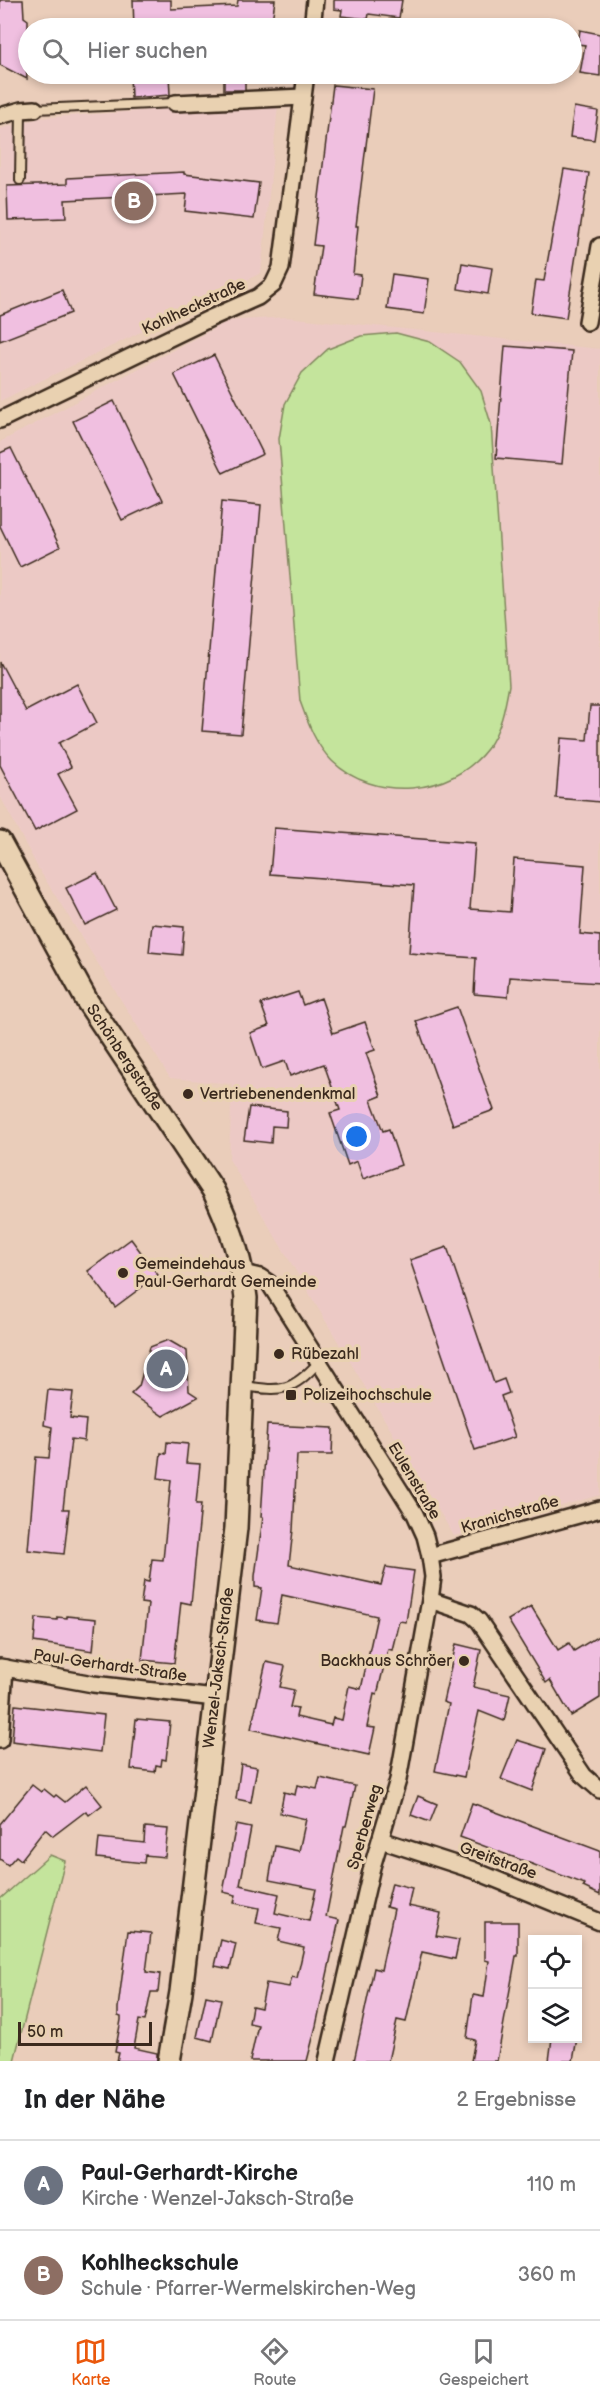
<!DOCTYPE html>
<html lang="de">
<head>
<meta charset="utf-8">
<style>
	:root { --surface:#fff; --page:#f6f6f6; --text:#202124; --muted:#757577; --line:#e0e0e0; --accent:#ea580c }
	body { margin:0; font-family:"Balsamiq Sans",sans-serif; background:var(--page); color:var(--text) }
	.controls { position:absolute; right:18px; bottom:18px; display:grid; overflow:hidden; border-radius:0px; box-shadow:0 3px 9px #0003 }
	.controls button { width:54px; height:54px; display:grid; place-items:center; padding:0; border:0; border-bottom:2px solid var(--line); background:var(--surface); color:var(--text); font:30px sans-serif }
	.scale { position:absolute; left:18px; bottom:15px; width:134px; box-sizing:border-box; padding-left:6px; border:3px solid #3b2a1e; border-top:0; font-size:16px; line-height:21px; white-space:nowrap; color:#3b2a1e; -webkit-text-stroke:4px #e9d1b1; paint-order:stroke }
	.you { position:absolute; left:357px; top:1137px; width:21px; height:21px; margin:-15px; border:4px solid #fff; border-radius:50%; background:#1a73e8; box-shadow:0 0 0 9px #1a73e833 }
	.badge { display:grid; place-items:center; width:39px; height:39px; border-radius:50%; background:var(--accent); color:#fff; font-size:20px; font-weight:700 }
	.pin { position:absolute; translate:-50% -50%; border:3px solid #fff; box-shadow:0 2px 6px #0006 }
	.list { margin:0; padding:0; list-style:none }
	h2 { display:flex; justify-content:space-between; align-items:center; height:78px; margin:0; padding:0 24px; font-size:26px }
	h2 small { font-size:20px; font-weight:400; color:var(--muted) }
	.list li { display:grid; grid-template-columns:39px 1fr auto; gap:18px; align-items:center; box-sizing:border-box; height:90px; padding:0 24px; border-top:2px solid var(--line) }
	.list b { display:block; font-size:22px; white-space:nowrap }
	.list p { margin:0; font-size:20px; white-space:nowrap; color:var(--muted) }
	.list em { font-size:20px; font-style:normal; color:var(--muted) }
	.icon { flex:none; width:33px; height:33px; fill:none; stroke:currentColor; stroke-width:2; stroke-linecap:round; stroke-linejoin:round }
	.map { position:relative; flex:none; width:600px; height:2061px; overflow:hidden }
	.search { position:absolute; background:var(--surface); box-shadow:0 3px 9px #0003; left:18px; right:18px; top:18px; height:66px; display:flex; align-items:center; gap:15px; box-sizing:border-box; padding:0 21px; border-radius:33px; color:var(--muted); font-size:22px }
	.sheet { height:258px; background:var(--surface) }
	nav { display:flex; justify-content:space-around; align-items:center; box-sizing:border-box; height:84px; border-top:2px solid var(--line); background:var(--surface); font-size:16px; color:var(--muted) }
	nav a { display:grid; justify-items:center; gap:3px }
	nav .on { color:var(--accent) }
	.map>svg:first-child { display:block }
	.built { fill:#ecc9c5 }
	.green { fill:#c4e49c; stroke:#80875d; stroke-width:1.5 }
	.building { fill:#f0bfe0; stroke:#3b2a1e; stroke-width:1.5 }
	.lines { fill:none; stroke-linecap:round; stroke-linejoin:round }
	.lane-casing { stroke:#3b2a1e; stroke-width:12 }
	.street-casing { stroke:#3b2a1e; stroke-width:20 }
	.secondary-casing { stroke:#3b2a1e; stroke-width:26 }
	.lane { stroke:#e9d1b1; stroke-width:8 }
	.street { stroke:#e9d1b1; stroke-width:15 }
	.secondary { stroke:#e9d1b1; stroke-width:21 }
	.poi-dot { fill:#3b2a1e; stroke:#e9d1b1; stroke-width:2 }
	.labels { text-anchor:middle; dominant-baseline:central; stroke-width:6; stroke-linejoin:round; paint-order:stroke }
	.street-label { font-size:16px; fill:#3b2a1e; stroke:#e9d1b1 }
	.poi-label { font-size:16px; fill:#3b2a1e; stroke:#e9d1b1; text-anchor:start }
</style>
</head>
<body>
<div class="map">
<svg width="600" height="2061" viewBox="0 0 600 2061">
	<rect width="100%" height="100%" fill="#eacdba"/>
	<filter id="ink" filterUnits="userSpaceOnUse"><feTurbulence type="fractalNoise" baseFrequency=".0167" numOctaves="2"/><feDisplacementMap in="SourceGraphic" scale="12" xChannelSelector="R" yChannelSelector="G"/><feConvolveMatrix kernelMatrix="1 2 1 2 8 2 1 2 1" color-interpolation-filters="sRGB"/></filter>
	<g filter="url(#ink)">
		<g class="built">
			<polygon points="278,106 261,273 0,401 0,129 40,118 166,109"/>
			<polygon points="286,317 600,349 600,1495 454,1536 229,1159 232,1084 170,1078 38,868 0,796 0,442 228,321"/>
		</g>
		<g class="green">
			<path d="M396,333L430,342L460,362L481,391L491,424L509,685C505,708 501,730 487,749C451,796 374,802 332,761C315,744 308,723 300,701L279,439L285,404L302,373L328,349L361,336Z"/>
			<polygon points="50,1855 65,1861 14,2061 0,2061 0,1899"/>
		</g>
		<g class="building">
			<polygon points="0,0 23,0 24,17 28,20 28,43 25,45 27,79 0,65"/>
			<polygon points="133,0 171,0 171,9 237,6 238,0 275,0 271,28 234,28 234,26 181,21 180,28 134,28"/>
			<polygon points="334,0 402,0 399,18 369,14 368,19 341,16 342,10 334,9"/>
			<polygon points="580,30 600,34 600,76 580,73 585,45 578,44"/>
			<polygon points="130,74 169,74 170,95 131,98"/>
			<rect x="224" y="74" width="21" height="16"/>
			<polygon points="333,85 373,89 356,226 358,226 353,274 361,275 358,299 314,294 321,246 313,245"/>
			<polygon points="574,107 598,111 594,140 570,137"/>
			<polygon points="564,169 589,173 566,318 531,313 536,280 544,281"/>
			<polygon points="184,172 184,174 259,183 254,219 185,211 187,194 65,200 66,218 8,220 7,186 67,184 67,178"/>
			<polygon points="462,263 492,268 488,294 458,289"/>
			<polygon points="392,274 429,279 424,314 387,309"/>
			<polygon points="62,290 71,313 0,341 0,315"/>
			<polygon points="505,346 572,351 562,464 496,458"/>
			<polygon points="214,355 263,454 223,473 174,374"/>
			<polygon points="114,401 162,501 122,520 73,421"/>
			<polygon points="11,448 60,547 20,567 0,526 0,453"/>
			<polygon points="222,501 261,505 241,734 202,731"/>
			<polygon points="0,662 26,711 77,684 97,723 59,743 71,767 58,774 77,809 35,831 0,765"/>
			<polygon points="590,706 600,706 600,802 556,798 561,738 587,740"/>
			<polygon points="274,828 475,843 470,909 510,912 514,859 585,865 580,934 600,936 600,983 510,977 508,997 474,994 476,958 409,953 414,885 270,874"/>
			<polygon points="97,873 116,910 85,925 66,888"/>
			<polygon points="152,924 184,927 182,955 149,952"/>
			<polygon points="298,992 303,1005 321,998 333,1033 365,1022 375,1050 366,1053 381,1096 371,1100 383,1131 389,1129 401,1165 363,1179 357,1161 348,1165 330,1113 340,1110 324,1064 290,1076 285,1061 262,1069 250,1033 269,1026 261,1004"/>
			<polygon points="457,1007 494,1110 453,1125 416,1021"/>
			<polygon points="249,1107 287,1111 286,1127 272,1126 271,1143 244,1140"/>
			<polygon points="131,1239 158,1275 115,1307 88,1271"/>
			<polygon points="447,1247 494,1383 504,1379 509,1393 501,1396 515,1437 475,1450 410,1260"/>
			<polygon points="168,1340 187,1351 189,1391 198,1397 163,1416 131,1394 139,1386 150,1347"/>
			<polygon points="48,1390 73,1392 70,1418 86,1420 84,1441 71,1439 63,1509 69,1509 64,1554 28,1550 36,1457 49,1458 52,1427 44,1425"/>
			<polygon points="267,1425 333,1428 332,1455 297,1455 293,1530 289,1565 381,1585 386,1567 414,1571 406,1622 399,1621 392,1650 388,1649 377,1695 374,1694 367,1727 375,1728 369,1755 251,1729 266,1662 285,1666 280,1687 294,1690 290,1707 298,1708 296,1717 331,1725 333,1718 342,1720 349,1686 361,1689 377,1616 282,1595 277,1623 257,1620 262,1588 255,1587 255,1576 263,1517 261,1517"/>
			<polygon points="167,1442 188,1444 186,1463 200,1464 196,1504 201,1504 191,1604 181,1602 174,1663 142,1660 148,1604 141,1603 144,1581 149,1582 152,1559 163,1560 171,1480 158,1478 161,1453 166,1454"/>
			<polygon points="531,1606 558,1650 569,1643 574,1651 600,1635 600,1698 571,1716 550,1680 546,1683 508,1620"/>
			<polygon points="67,1616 96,1619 93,1651 34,1642 36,1618 57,1620 57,1617 67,1618"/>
			<polygon points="456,1644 481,1650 473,1687 510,1695 504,1721 479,1711 464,1777 435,1771 449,1704 443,1702"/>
			<polygon points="15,1705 104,1715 100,1752 12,1741"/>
			<polygon points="136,1719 170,1722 166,1760 162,1759 161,1766 156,1765 155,1772 131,1769"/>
			<polygon points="517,1740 546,1749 532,1791 501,1779"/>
			<polygon points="241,1764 257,1767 251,1802 236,1799"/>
			<polygon points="320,1778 355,1786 346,1826 344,1826 326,1917 339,1920 316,2026 307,2061 250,2061 258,2025 249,2023 252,2006 261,2008 266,1983 289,1987 292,1977 297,1978 304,1947 278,1941 281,1928 256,1923 259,1908 234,1903 236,1895 223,1892 236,1825 251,1828 240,1885 279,1894 275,1913 309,1921 316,1889 269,1880 275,1846 299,1851 306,1819 280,1813 284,1792 295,1795 297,1785 317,1789"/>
			<polygon points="32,1785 41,1792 44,1789 54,1797 56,1795 65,1802 86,1785 102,1805 89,1815 86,1811 53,1836 45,1829 21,1860 16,1856 8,1865 0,1859 0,1824"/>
			<polygon points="418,1796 437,1804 430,1822 411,1815"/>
			<polygon points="472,1803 600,1851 600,1895 583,1887 585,1884 460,1837"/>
			<polygon points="145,1827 168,1829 165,1857 145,1855 144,1863 97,1858 99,1838 144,1843"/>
			<polygon points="392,1883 412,1888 408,1906 441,1913 436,1936 459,1940 455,1959 422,1952 406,2022 397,2020 388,2061 354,2061 374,1968 381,1970 394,1909 386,1907"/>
			<polygon points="485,1922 518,1922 518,1956 516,1956 497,2061 471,2061 475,2040 467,2038 473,1995 484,1997 489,1961 485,1960"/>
			<polygon points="128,1931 151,1933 146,1972 160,1974 158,1992 151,1992 145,2021 139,2020 134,2048 157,2053 157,2061 117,2061 119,2053 115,2052 121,2020 121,2017 118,2016 118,2008"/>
			<polygon points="221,1940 236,1944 230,1969 215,1966"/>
			<polygon points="206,1996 221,1999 212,2041 197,2037"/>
			<polygon points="552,2038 577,2038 573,2061 549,2061"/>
		</g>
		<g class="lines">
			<defs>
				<g id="lane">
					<polyline points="35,109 175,103"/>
					<polyline points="20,180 21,110"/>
					<path d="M245,1386C282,1392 292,1391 318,1363"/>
				</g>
				<g id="street">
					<polyline points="312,28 315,0"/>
					<polyline points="175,103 303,97"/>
					<polyline points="0,116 21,110 35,109"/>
					<polyline points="587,322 600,246"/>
					<polyline points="0,420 213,317 258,297 273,285 281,268 306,74"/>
					<polyline points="243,1273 260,1277 269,1283 415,1514 425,1536 430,1556 433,1577 430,1600 398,1780 372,1867 327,2061"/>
					<polyline points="430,1556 600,1509"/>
					<polyline points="430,1600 471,1614 479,1621 584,1776 600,1790"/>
					<polyline points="0,1667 93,1684 215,1698"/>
					<polyline points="0,1740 5,1668"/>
					<polyline points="381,1840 473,1870 600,1922"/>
				</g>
				<g id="secondary">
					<path id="s1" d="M0,842L87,1001L213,1190C230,1225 242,1259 246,1298L236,1528L181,1992L169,2061"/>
				</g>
			</defs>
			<use href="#lane" class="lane-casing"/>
			<use href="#street" class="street-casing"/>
			<use href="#secondary" class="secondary-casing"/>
			<use href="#lane" class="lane"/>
			<use href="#street" class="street"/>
			<use href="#secondary" class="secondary"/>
		</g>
	</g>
	<g class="poi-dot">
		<circle cx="188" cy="1094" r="6"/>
		<circle cx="123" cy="1273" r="6"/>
		<circle cx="279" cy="1354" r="6"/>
		<rect x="285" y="1389" width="12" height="12" rx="3"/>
		<circle cx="464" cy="1661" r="6"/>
	</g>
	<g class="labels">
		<g class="street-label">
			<text transform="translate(194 307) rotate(-25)">Kohlheckstraße</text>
			<text stroke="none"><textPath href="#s1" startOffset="249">Schönbergstraße</textPath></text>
			<text transform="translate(414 1481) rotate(59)">Eulenstraße</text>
			<text transform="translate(510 1515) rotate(-16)">Kranichstraße</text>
			<text transform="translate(110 1666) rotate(8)">Paul-Gerhardt-Straße</text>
			<text transform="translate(219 1668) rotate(-83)">Wenzel-Jaksch-Straße</text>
			<text transform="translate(365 1827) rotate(-74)">Sperberweg</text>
			<text transform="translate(498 1861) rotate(20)">Greifstraße</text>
		</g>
		<g class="poi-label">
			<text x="200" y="1094">Vertriebenendenkmal</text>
			<text x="135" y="1264">Gemeindehaus<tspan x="135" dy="18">Paul-Gerhardt Gemeinde</tspan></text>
			<text x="291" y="1354">Rübezahl</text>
			<text x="303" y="1395">Polizeihochschule</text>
			<text x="452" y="1661" text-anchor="end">Backhaus Schröer</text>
		</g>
	</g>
</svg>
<div class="controls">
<button><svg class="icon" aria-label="locate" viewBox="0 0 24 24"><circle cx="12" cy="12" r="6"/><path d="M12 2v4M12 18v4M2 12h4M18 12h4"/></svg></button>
<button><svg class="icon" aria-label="layers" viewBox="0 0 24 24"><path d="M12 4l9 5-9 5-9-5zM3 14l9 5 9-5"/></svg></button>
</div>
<div class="scale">50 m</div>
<div class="you"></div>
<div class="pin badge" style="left:166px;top:1369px;background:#6b7280">A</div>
<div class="pin badge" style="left:134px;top:201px;background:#8d6e63">B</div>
<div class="search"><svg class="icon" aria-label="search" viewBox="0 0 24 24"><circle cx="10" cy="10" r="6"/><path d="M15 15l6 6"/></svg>Hier suchen</div>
</div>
<section class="sheet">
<h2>In der Nähe<small>2 Ergebnisse</small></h2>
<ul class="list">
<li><span class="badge" style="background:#6b7280">A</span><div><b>Paul-Gerhardt-Kirche</b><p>Kirche · Wenzel-Jaksch-Straße</p></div><em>110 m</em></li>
<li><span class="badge" style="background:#8d6e63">B</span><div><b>Kohlheckschule</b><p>Schule · Pfarrer-Wermelskirchen-Weg</p></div><em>360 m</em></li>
</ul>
</section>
<nav>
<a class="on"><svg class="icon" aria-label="map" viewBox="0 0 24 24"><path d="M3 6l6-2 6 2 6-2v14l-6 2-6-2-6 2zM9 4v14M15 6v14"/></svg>Karte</a>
<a><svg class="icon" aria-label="directions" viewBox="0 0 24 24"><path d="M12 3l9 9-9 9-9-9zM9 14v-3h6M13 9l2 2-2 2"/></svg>Route</a>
<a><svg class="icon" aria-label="saved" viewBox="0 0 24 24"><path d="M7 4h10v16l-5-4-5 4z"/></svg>Gespeichert</a>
</nav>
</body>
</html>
